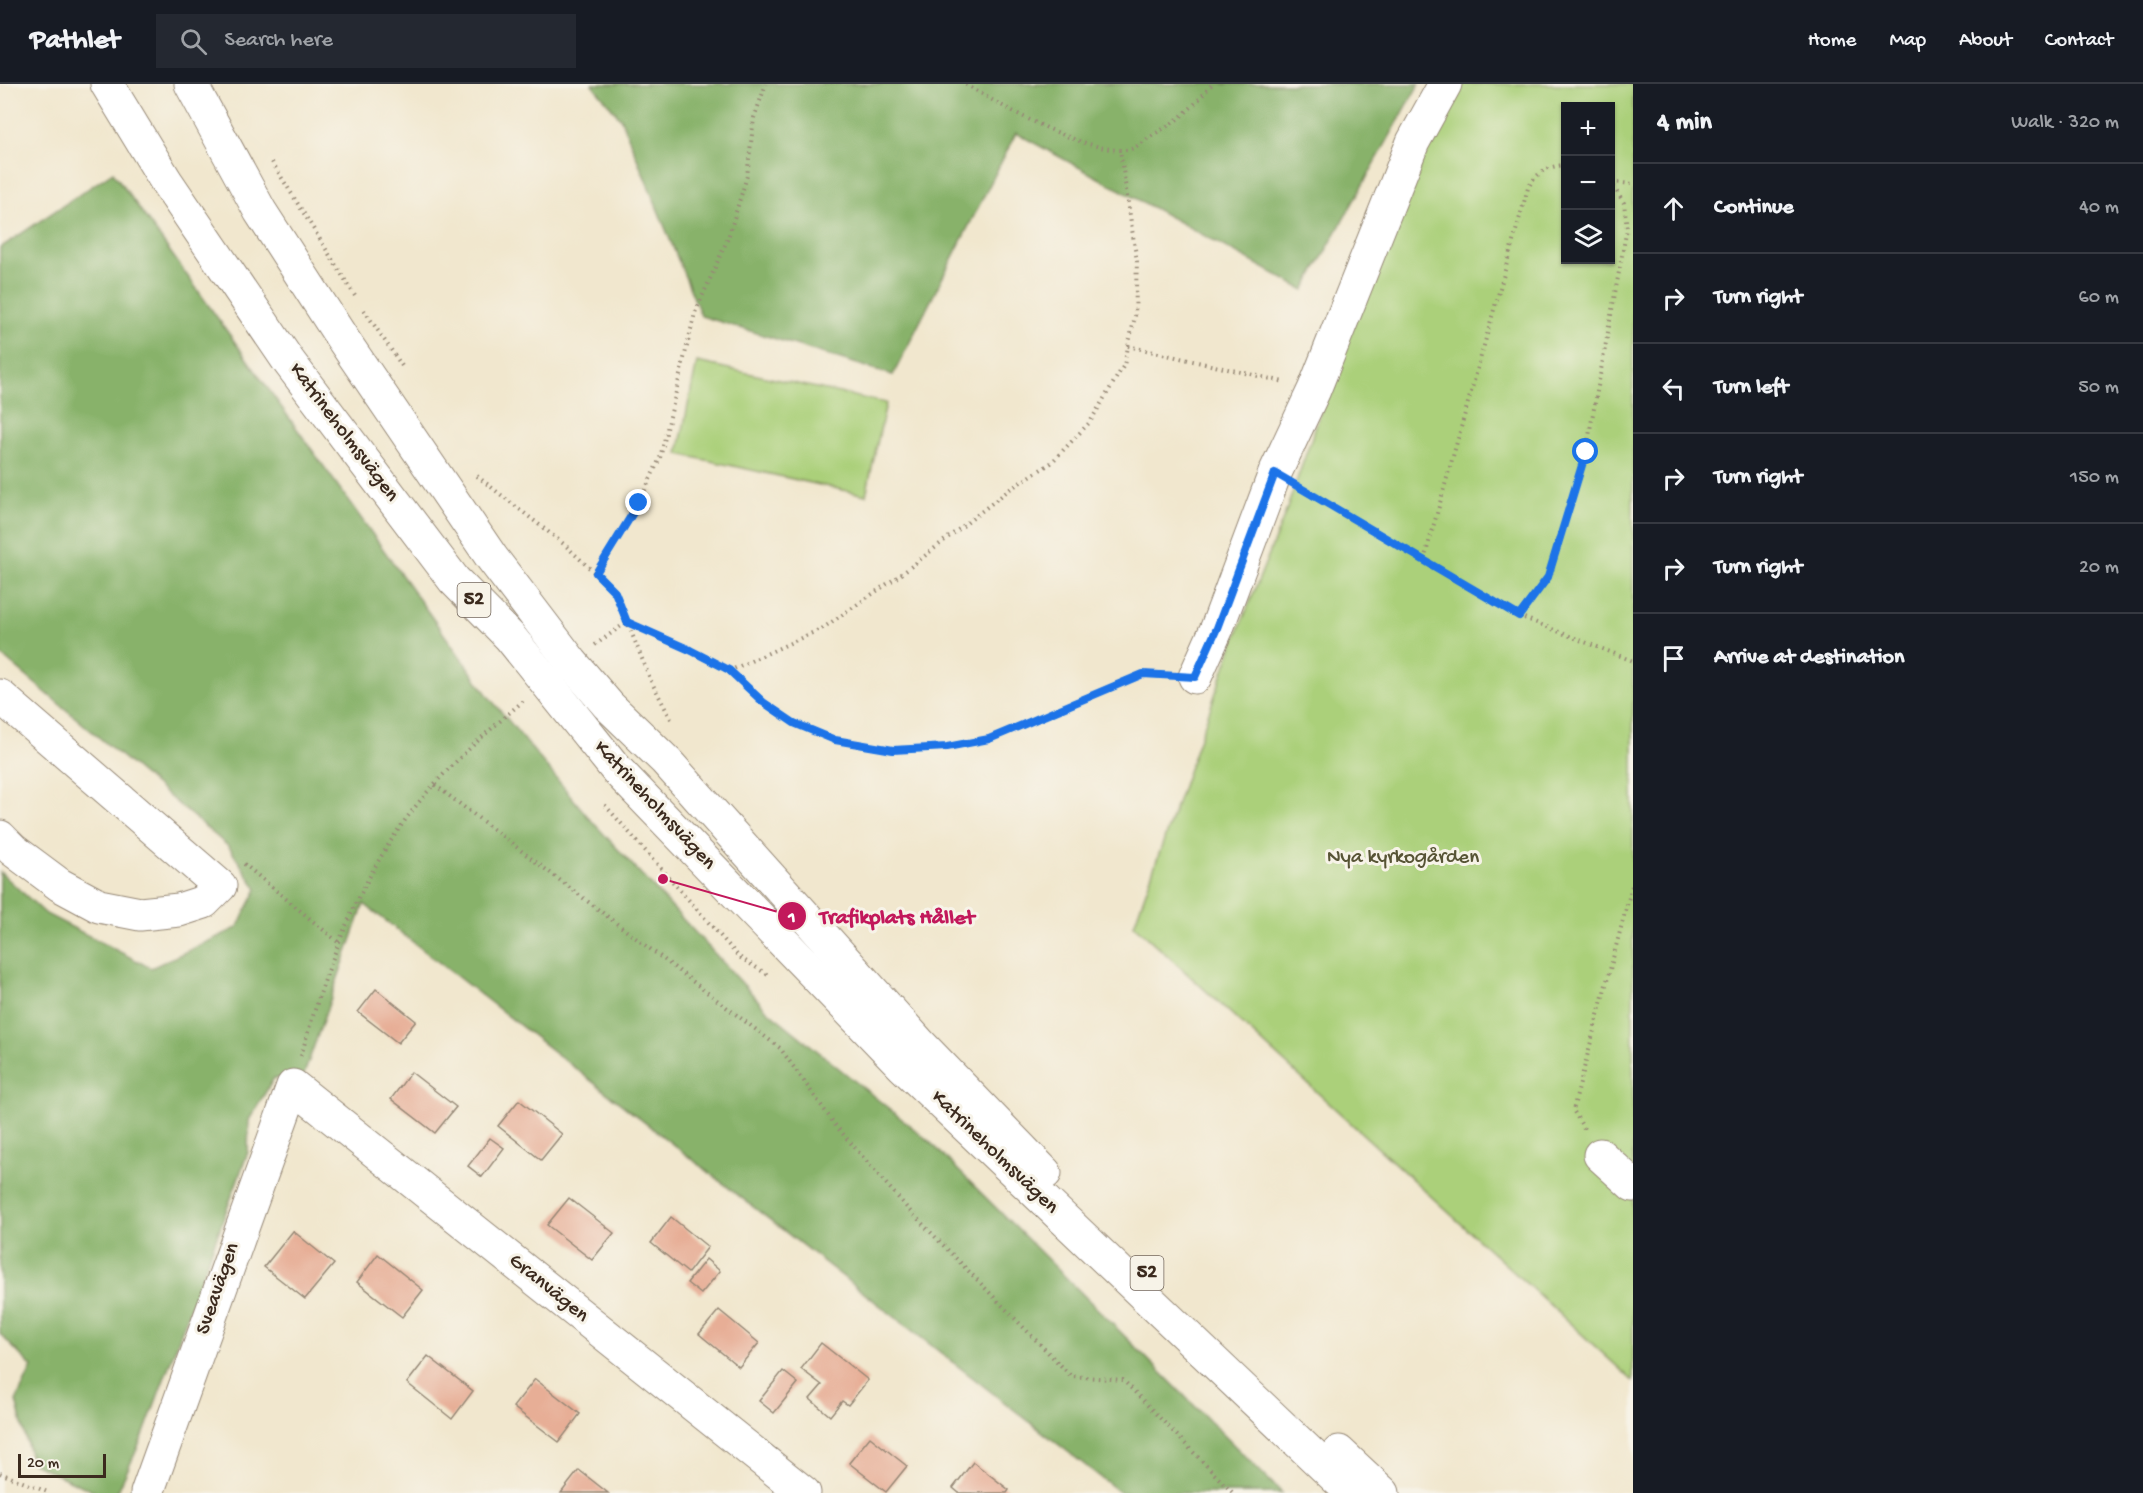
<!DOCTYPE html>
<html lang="en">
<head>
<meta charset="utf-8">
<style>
	:root { --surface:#171b24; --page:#242831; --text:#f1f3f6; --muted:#9ea1a6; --line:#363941 }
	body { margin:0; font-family:"Gochi Hand",sans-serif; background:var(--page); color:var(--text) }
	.controls { position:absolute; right:18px; top:18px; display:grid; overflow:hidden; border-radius:0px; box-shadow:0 2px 4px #0004 }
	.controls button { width:54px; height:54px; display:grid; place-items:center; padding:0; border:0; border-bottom:2px solid var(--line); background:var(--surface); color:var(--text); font:30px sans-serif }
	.scale { position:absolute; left:18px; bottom:15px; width:88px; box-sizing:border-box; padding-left:6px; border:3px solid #3b2a1e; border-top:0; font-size:16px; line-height:21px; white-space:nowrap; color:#3b2a1e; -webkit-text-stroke:4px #f7f3e8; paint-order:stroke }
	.stop { position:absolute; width:18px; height:18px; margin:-14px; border:4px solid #1a73e8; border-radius:50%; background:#fff }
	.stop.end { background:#1a73e8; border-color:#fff; box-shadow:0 2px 6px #0008 }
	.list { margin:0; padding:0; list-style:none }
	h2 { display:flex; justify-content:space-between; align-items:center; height:78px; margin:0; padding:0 24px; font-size:26px }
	h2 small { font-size:20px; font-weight:400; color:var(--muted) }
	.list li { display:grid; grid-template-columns:39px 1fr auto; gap:18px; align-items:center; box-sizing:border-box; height:90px; padding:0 24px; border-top:2px solid var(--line) }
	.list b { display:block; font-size:22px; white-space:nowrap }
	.list em { font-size:20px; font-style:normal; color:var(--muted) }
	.icon { flex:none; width:33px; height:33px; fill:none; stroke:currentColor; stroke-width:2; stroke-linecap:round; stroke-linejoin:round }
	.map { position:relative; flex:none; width:1633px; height:1409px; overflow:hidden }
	header { display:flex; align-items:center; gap:36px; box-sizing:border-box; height:84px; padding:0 30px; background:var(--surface); border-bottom:2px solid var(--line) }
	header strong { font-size:28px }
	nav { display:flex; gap:33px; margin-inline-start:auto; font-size:21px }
	.search { width:420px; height:54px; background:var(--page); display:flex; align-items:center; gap:15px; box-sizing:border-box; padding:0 21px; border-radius:0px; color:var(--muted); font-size:22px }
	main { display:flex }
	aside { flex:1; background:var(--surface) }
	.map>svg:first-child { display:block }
	.green { fill:#abd07a; stroke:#737d4c; stroke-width:1.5; fill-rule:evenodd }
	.forest { fill:#88b26a; stroke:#626e44; stroke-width:1.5 }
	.building { fill:#e7ae96 }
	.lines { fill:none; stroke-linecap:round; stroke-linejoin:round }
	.minor-casing { stroke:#968876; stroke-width:35 }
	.major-casing { stroke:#968876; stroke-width:35 }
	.path { stroke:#968876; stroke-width:4; stroke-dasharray:1.5 4.5; stroke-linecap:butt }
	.minor { stroke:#fff; stroke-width:33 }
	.major { stroke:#fff; stroke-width:33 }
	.route { stroke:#1a73e8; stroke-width:8 }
	.labels { text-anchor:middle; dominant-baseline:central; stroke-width:6; stroke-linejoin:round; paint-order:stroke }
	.shield { fill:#f7f3e8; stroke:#73665b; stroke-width:1.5 }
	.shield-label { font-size:20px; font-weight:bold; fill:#3b2a1e }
	.street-label { font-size:21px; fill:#3b2a1e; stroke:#f7f3e8 }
	.park-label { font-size:21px; fill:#575435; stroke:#f7f3e8 }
	.leader { fill:none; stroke:#c2185b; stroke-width:2 }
	.callout-dot { fill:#c2185b; stroke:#f7f3e8; stroke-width:2 }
	.mark-label { font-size:18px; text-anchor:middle; font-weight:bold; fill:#fff }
	.callout-label { font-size:22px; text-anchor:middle; font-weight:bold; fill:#c2185b; stroke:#f7f3e8; stroke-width:6; stroke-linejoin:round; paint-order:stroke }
</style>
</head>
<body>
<header>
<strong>Pathlet</strong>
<div class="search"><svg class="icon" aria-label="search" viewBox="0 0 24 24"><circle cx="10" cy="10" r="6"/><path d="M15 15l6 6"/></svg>Search here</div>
<nav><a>Home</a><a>Map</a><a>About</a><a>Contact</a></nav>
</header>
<main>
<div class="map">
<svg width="1633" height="1409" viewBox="0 0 1633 1409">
	<rect width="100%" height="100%" fill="#f7f3e8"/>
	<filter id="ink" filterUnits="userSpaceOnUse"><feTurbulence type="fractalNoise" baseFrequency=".0167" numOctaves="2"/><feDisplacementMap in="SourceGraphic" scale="12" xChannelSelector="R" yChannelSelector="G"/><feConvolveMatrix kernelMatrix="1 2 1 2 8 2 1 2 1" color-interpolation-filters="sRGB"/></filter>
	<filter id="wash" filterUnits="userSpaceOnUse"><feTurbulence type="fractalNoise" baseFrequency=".008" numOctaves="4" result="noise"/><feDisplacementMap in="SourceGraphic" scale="24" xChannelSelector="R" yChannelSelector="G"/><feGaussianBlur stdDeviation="1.35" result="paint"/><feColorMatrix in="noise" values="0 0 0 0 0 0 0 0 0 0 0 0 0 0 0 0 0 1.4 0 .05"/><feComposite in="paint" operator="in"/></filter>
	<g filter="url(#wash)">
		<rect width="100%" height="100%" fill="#f1e7ce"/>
		<g class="green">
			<path d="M1459,0H1633V1297L1134,841L1233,560L1285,430L1350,244L1420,75ZM1566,22H1610V176H1566Z"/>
			<polygon points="697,278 886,319 866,411 678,370"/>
		</g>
		<g class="forest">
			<polygon points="592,0 1419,0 1304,206 1016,49 893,291 701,232 621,35"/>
			<polygon points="113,88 489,613 589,734 767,926 929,1057 1282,1409 1121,1409 364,820 302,996 274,994 249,1036 248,1068 143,1352 117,1409 97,1409 32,1379 16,1317 32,1283 0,1250 0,788 46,830 151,884 237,844 257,805 229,763 0,570 0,164"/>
		</g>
		<g id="blocks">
			<g class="building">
				<polygon points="376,905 416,937 398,959 358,928"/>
				<polygon points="411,988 456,1023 435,1049 391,1015"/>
				<polygon points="519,1016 562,1050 541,1076 498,1042"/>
				<polygon points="490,1054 504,1064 482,1093 468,1082"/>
				<polygon points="569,1114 614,1149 592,1176 547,1141"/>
				<polygon points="671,1133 708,1163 688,1189 651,1159"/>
				<polygon points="293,1147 334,1180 305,1215 264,1183"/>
				<polygon points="378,1170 423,1206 402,1233 357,1198"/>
				<polygon points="706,1175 720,1187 701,1210 687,1199"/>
				<polygon points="719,1226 759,1259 739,1283 699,1250"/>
				<polygon points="821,1259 868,1296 848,1321 842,1317 830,1332 810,1315 822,1301 801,1285"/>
				<polygon points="428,1272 473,1307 452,1335 407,1299"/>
				<polygon points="783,1287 798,1299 774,1329 759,1317"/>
				<polygon points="535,1295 580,1330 559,1358 513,1323"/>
				<polygon points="870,1353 907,1382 886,1408 849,1379"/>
				<polygon points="973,1378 1009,1406 1007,1409 959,1409 953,1404"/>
				<polygon points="579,1386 608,1409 561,1409"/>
			</g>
		</g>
	</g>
	<g filter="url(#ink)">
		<use href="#blocks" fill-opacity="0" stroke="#968876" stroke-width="1.5"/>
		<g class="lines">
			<defs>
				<g id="minor">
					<polyline points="1195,593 1217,544 1275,389 1314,306 1413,58 1445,0"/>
					<polyline points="0,612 220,802 204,818 179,826 140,830 99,822 60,801 13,766 0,753"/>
					<polyline points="1600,1071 1633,1101"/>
					<polyline points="147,1409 293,1002 804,1409"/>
				</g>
				<g id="major">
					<polyline points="107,0 166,97 289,278 454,496 510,553 616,685 903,982 1352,1409"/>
					<polyline points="191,0 260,127 342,254 492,474 572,579 608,621 666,677 920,960 1045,1089"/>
					<polyline points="1339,1368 1383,1409"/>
				</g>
			</defs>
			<use href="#minor" class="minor-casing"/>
			<use href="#major" class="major-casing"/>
			<g class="path">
				<path d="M966,0C997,21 1095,74 1131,65C1137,63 1144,57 1150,53C1180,35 1190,27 1212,0"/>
				<polyline points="272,78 355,212"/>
				<polyline points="1612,98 1633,100"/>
				<polyline points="364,226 402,282"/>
				<polyline points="1128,262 1284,298"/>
				<polyline points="477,392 565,461 615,508 651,597 672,637"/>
				<polyline points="1301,405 1519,532 1633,577"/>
				<path d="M1424,476L1528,104C1537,88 1547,82 1566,81"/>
				<polyline points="596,489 639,419 660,374 695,229 728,154 747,92 754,34 766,0"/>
				<polyline points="1519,532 1548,493 1586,368 1627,144 1624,119 1610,97"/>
				<polyline points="627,538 690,566 729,587 763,618 794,639 835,656 893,666 947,663 989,655 1142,590 1166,591"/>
				<polyline points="595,561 627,538"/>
				<polyline points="729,587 823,544 903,489 1010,405 1051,379 1090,338 1124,281 1135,232 1137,178 1120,66"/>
				<polyline points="435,701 780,964 836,1042 908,1125 1071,1292 1123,1296 1233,1409"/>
				<polyline points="605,721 739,873 770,892"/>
				<polyline points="244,780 338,858"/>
				<path d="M301,972C326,885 356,800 412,727C444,685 484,651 523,617"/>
				<polyline points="1584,1045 1573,1026 1633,798"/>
				<polyline points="0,1389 50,1409"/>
			</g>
			<use href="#minor" class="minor"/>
			<use href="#major" class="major"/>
		</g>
	</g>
	<g class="lines" filter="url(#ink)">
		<polyline class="route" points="639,419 596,489 615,508 627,538 690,566 729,586 763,618 794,639 835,656 893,666 947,663 989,655 1143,590 1195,593 1217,544 1275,389 1519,532 1548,493 1586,368"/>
	</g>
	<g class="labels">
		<g class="shield">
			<rect x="457.5" y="499" width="33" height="34" rx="4.5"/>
			<rect x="1130.5" y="1172" width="33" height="34" rx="4.5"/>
		</g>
		<g class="shield-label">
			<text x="474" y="516">52</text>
			<text x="1147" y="1189">52</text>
		</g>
		<g class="street-label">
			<text transform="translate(343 349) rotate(53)">Katrineholmsvägen</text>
			<text transform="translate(654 722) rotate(47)">Katrineholmsvägen</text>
			<text transform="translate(994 1069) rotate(44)">Katrineholmsvägen</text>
			<text transform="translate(219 1205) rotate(-71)">Sveavägen</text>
			<text transform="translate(548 1205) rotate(39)">Granvägen</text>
		</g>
		<g class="park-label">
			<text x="1403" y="774">Nya kyrkogården</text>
		</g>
	</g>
	<path class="leader" d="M663 795L792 832"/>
	<g class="callout-dot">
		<circle cx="663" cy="795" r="6"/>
		<circle cx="792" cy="832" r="15"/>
	</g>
	<g class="mark-label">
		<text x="792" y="838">1</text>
	</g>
	<g class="callout-label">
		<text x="897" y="839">Trafikplats Hållet</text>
	</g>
</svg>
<div class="controls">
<button>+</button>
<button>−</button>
<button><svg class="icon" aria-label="layers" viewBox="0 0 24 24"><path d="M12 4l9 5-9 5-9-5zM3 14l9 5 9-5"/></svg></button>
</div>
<div class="scale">20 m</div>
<div class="stop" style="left:1586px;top:368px"></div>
<div class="stop end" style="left:639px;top:419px"></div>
</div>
<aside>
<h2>4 min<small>Walk · 320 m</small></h2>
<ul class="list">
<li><svg class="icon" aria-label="ahead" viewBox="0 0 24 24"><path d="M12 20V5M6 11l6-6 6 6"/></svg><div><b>Continue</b></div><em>40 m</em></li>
<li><svg class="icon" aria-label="right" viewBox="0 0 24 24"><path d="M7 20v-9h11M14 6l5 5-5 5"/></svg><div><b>Turn right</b></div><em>60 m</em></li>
<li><svg class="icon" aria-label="left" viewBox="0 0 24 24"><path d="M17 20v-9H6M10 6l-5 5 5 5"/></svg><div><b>Turn left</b></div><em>50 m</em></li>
<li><svg class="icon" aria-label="right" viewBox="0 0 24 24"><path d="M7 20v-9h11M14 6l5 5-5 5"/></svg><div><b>Turn right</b></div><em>150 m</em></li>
<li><svg class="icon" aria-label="right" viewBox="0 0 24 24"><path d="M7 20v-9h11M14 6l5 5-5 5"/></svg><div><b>Turn right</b></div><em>20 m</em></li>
<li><svg class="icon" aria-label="arrive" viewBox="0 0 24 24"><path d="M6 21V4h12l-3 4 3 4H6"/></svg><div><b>Arrive at destination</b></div></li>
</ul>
</aside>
</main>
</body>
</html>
